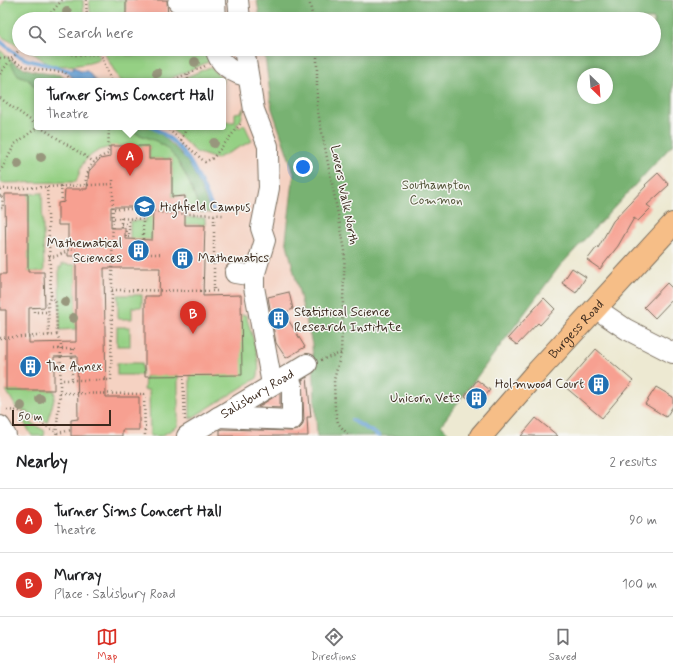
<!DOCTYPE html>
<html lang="en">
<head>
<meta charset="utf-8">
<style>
	:root { --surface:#fff; --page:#f2f2f2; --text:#202124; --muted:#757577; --line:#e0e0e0; --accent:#d93025 }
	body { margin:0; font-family:Mynerve,sans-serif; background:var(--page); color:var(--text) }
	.compass { position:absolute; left:577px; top:68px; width:36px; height:36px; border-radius:50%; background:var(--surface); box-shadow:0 2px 6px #0003; rotate:155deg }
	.scale { position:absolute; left:12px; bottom:10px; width:99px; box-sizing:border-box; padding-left:4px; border:2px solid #3b2a1e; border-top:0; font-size:11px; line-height:14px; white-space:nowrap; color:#3b2a1e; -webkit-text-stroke:3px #f6f6f2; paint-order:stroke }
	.you { position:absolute; left:303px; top:167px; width:14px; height:14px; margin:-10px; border:3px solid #fff; border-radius:50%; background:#1a73e8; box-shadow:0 0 0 6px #1a73e833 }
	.badge { display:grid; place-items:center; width:26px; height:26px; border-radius:50%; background:var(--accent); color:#fff; font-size:13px; font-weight:700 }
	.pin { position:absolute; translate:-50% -33px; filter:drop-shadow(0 1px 2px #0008) }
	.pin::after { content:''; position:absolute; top:21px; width:14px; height:12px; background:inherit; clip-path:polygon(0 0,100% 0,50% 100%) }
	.popup { position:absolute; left:34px; top:78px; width:192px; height:52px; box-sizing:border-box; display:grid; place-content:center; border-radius:4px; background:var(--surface); filter:drop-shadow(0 1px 3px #0005); font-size:13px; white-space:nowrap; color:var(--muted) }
	.popup b { font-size:15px; color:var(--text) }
	.popup::after { content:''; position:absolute; left:50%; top:100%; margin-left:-8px; border:8px solid transparent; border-top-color:var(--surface) }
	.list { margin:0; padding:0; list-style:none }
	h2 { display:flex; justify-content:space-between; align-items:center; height:52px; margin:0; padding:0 16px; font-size:17px }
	h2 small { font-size:13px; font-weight:400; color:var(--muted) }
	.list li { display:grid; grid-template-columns:26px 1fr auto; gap:12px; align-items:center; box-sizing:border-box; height:64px; padding:0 16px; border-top:1px solid var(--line) }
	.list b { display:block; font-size:15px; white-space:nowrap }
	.list p { margin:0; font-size:13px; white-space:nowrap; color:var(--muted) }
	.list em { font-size:13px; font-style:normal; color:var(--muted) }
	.icon { flex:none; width:22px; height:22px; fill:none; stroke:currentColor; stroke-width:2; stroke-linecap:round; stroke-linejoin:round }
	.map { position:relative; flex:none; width:673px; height:436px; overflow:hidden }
	.search { position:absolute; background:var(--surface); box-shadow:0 2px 6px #0003; left:12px; right:12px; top:12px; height:44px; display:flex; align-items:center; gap:10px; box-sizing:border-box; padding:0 14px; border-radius:22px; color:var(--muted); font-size:15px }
	.sheet { height:180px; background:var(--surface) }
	nav { display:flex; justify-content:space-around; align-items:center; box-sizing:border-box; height:56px; border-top:1px solid var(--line); background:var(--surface); font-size:11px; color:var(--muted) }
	nav a { display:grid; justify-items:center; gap:2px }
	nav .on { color:var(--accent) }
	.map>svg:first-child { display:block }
	.built { fill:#f5d2c2; fill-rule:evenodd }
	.green { fill:#95d084; stroke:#687d51 }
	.forest { fill:#78b272; stroke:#5a6e48; fill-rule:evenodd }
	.water { fill:#659fd4; stroke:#506479 }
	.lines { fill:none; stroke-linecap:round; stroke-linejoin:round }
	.stream { stroke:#659fd4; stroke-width:4 }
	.building { fill:#f7a091; fill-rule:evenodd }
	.minor-casing { stroke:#796d5d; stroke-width:22 }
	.major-casing { stroke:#796d5d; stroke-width:24 }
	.path { stroke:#796d5d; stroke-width:2.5; stroke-dasharray:1 3; stroke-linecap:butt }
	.minor { stroke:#fff; stroke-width:20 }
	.major { stroke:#f6be87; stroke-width:22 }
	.tree { fill:#98977d }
	.labels { text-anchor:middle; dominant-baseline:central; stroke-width:3; stroke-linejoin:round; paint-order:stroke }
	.park-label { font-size:13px; fill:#525438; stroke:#f6f6f2 }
	.street-label { font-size:13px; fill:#3b2a1e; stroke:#f6f6f2 }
	.poi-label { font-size:13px; fill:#3b2a1e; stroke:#f6f6f2; text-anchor:start }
</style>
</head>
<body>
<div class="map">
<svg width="673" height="436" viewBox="0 0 673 436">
	<rect width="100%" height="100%" fill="#f6f6f2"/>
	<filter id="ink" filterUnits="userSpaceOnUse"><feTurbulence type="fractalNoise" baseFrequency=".025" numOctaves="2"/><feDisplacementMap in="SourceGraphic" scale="8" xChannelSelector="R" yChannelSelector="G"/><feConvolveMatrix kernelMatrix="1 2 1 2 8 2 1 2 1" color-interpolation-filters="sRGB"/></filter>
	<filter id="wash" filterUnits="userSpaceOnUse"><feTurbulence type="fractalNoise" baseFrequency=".012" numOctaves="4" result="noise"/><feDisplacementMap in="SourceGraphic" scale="16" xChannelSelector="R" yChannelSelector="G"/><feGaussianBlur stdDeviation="0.9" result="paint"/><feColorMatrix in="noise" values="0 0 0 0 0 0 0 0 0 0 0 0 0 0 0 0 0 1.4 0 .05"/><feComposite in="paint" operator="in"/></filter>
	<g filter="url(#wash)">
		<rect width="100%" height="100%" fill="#ede9d2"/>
		<path class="built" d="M0,0H257L260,19H19V49H264L272,109L294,173L286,240L312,344L317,436H0ZM37,81H223V127H37Z"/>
		<g class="green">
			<polygon points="5,0 83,0 84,19 19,19 19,46 4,38 0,34 0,8"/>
			<polygon points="89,0 125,0 126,19 91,19"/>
			<path d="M25,49H96L100,59C91,65 60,68 49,64C40,60 35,52 25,49Z"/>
			<polygon points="102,49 126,49 126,55 211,54 212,58 208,62 165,81 120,81"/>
			<path d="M0,50L12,61L11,64C20,77 25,75 34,86H37V127H125C134,135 147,136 158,142C182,156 191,188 201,212L185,211V196L172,197V159H149V146C125,146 101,142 84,162C80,167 79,176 76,182L0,183Z"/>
			<polygon points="210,67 223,79 223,84 223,81 177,81"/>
			<polygon points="244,107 241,120 236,125 240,128 244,124 252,141 216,159 196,152 169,127 223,127 223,122 235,122 235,113 241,112"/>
			<polygon points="42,193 44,272 28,272 28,194"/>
			<polygon points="146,216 205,218 205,225 153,224 152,240 130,239 130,221 146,221"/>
			<polygon points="62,264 76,265 76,329 60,330 59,267 62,267"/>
			<polygon points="118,295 142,295 142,307 132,307 132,319 118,319"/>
			<path d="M241,315H246C250,330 263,363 257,378L190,419V375Z"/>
			<rect x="117" y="327" width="13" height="19"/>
			<rect x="117" y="363" width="25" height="12"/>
			<polygon points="178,375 178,426 161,436 150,436 149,390 144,390 145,376"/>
			<polygon points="6,390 54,390 55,396 47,422 16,407"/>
			<polygon points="21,417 45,431 44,436 32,436"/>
		</g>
		<g class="forest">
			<path d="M257,0H673V144L559,267L441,425L451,436H317L312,344L286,240L294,173L272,109L264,49H654V19H260ZM583,74H607V98H583Z"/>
			<path d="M12,61C21,68 33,71 44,73C53,75 56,73 65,77L56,81H37V86H34L28,79L18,75L11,64Z"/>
			<path d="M125,127H155C158,133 177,148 183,156C196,172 203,194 211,213L201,212C191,188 182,156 158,142C147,136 134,135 125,127Z"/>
		</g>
		<polygon class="water" points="74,67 80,71 87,71 96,81 75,81 69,74"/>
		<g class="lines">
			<g class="stream">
				<polyline points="0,41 17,55 28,60 70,71"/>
				<path d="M152,127C188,145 198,176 213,210"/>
				<polyline points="352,420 379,436"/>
			</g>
		</g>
		<g id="blocks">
			<g class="building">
				<polygon points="126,0 167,0 168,19 126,19"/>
				<path d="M110,146H149V159H172V197L185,196V225H205L203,296L241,295L242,375L145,376V296H159L160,268H104L106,397H139V430H122V436H71V420L78,419L77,356L54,357V390H6V310H0V274H6L5,194H28V272H44L45,307L29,308V343L76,342V256H68V225H58V203L64,202L65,189H87L89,171L100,159L110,157ZM111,207H153L152,240L125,239V228H111Z"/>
				<polygon points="658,173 669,185 647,205 651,208 638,221 634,218 618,246 600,269 587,260 597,247 598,248 613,221 646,186 645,185"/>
				<polygon points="572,268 586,277 576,293 562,283"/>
				<polygon points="667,283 673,289 673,299 655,318 644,307"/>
				<polygon points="289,292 293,309 284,313 305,347 286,358 276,343 268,297"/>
				<polygon points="544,298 555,309 540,325 538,323 517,345 508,338"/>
				<polygon points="596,349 633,381 602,418 564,386"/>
				<polygon points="307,377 311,417 307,417 308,436 220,436 220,430 222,429 292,431 298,430 302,426 304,420 302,380"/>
				<polygon points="477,380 490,390 478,405 465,396"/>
				<polygon points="656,387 673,397 673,406 666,417 645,404"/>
				<polygon points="280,393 280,408 258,407"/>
				<polygon points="536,418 558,436 521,436"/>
			</g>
		</g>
	</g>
	<g filter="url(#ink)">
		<use href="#blocks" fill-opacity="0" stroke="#796d5d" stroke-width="1"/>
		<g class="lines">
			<defs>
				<g id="minor">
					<polyline points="238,0 240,19"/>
					<polyline points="178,2 215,1 216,19"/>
					<path d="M216,49C217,63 235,75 248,76"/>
					<polyline points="244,49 254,110 268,146 268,156 269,188 261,228 265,240 254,276 254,287 272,384"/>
					<polyline points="235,273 254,276"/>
					<polyline points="595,308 626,329 673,353"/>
					<polyline points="218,417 292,420 292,385 287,376"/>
					<polyline points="0,426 6,436"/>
					<path id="s1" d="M187,436L307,364"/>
				</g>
				<g id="major">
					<path id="s2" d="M481,436L535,374L673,224"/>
				</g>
			</defs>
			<use href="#minor" class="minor-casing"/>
			<use href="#major" class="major-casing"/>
			<g class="path">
				<polyline points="86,0 87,19"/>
				<polyline points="309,0 313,19"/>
				<polyline points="46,19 62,0"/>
				<polyline points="40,49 76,55 101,54"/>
				<polyline points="99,49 111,81"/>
				<polyline points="317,49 317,107 345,250 341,353 334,380 335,409 338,423 349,436"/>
				<polyline points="0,58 11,59 20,49"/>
				<polyline points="0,74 11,59 21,65 40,70 65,72 71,81"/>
				<polyline points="188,74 188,81"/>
				<polyline points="171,81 205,66"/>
				<polyline points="0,98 37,125"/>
				<polyline points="40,127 94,162"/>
				<polyline points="166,127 205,162 213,158 242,122"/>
				<polyline points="181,140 187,127"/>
				<polyline points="0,172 15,144 38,127"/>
				<polyline points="113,180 113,184"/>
				<path d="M85,185C87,170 92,159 108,154L109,127"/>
				<polyline points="61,186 62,203"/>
				<polyline points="47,187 51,295 48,303 49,336"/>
				<polyline points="0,189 113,184 111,380 60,380"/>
				<polyline points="0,196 2,195 3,208 0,208"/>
				<polyline points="114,209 147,209 163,213 225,215"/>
				<polyline points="214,216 214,291"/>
				<polyline points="114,218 143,219 143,254 161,254"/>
				<polyline points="121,218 121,228"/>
				<polyline points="121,224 126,224 126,237 129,237 129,219"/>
				<path d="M49,257C60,257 65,250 76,249"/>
				<polyline points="112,290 218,291"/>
				<polyline points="51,295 56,303 57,335"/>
				<polyline points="34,307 34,312 48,312"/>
				<polyline points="0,338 57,335 61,343 60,390 56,436"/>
				<polyline points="54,349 76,349"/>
				<polyline points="72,349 72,380"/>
				<polyline points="321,360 341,353"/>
				<polyline points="183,375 185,420"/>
				<polyline points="60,393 144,394 145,436"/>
				<polyline points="7,410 19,411 58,433 71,430"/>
			</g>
			<use href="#minor" class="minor"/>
			<use href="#major" class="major"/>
		</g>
		<g class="tree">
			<circle cx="67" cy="12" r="5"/>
			<circle cx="195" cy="62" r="5"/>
			<circle cx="157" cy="73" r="5"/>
			<circle cx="214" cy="143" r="5"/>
			<circle cx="41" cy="157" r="5"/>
			<circle cx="18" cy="164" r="5"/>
			<circle cx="65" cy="302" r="5"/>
			<circle cx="73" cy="318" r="5"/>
			<circle cx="40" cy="399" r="5"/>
			<circle cx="21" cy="406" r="5"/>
		</g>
	</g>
	<defs>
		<symbol id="university-disc" viewBox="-11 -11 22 22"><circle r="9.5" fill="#1f6fb2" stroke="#f6f6f2"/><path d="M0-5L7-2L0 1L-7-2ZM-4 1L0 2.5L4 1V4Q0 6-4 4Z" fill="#fff"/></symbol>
		<symbol id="building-disc" viewBox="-11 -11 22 22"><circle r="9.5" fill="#1f6fb2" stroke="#f6f6f2"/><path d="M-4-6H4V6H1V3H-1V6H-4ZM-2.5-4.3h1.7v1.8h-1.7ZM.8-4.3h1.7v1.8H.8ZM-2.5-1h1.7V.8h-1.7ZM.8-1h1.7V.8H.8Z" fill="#fff"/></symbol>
	</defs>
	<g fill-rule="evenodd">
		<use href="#university-disc" x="132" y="194" width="25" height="25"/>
		<use href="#building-disc" x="126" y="238" width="25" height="25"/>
		<use href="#building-disc" x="170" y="246" width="25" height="25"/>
		<use href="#building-disc" x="266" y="306" width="25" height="25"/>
		<use href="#building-disc" x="18" y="354" width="25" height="25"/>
		<use href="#building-disc" x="586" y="372" width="25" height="25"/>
		<use href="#building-disc" x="464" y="386" width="25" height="25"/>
	</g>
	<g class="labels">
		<g class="park-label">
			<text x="436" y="185">Southampton<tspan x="436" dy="15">Common</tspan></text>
		</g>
		<g class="street-label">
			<text transform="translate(344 195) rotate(79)">Lovers Walk North</text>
			<text stroke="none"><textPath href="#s2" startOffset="143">Burgess Road</textPath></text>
			<text stroke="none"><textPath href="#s1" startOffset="82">Salisbury Road</textPath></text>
		</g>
		<g class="poi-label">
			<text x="160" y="207">Highfield Campus</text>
			<text x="122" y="243" text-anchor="end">Mathematical<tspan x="122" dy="15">Sciences</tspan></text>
			<text x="198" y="258">Mathematics</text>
			<text x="294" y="312">Statistical Science<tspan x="294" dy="15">Research Institute</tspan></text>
			<text x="46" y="367">The Annex</text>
			<text x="584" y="384" text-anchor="end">Holmwood Court</text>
			<text x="460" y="398" text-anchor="end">Unicorn Vets</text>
		</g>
	</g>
</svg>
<svg class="compass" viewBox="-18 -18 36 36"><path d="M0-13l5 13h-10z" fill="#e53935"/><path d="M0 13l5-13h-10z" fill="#757577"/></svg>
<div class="scale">50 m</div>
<div class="you"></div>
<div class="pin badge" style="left:130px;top:176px">A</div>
<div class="popup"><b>Turner Sims Concert Hall</b>Theatre</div>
<div class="pin badge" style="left:193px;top:334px">B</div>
<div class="search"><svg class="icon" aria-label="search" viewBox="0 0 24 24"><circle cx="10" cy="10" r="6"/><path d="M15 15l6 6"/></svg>Search here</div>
</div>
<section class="sheet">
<h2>Nearby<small>2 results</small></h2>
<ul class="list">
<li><span class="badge">A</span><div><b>Turner Sims Concert Hall</b><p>Theatre</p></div><em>90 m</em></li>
<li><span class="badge">B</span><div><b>Murray</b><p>Place · Salisbury Road</p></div><em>100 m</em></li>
</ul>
</section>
<nav>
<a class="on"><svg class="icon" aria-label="map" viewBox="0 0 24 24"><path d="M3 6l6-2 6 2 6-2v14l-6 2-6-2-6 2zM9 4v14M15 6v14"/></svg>Map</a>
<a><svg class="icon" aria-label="directions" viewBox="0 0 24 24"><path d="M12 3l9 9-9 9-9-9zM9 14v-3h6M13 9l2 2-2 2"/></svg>Directions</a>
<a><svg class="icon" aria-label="saved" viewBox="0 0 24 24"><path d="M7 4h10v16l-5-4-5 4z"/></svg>Saved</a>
</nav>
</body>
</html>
